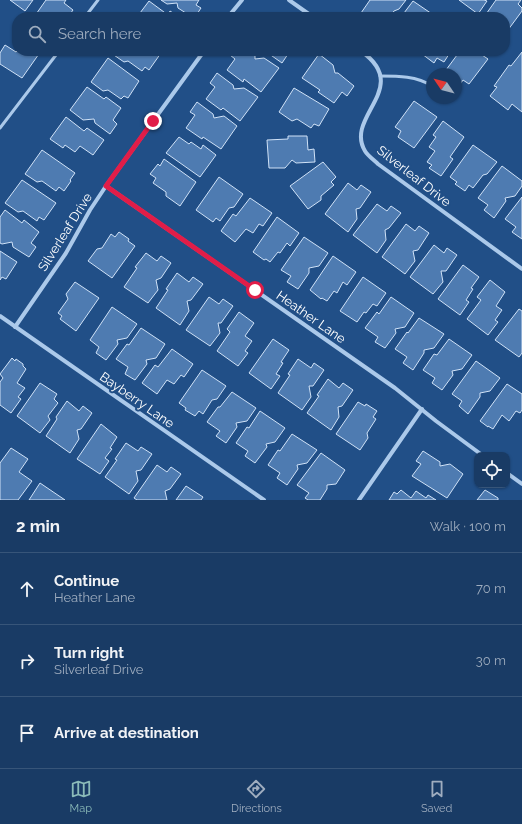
<!DOCTYPE html>
<html lang="en">
<head>
<meta charset="utf-8">
<style>
	:root { --surface:#193b65; --page:#22426b; --text:#f1f3f6; --muted:#9fadbf; --line:#375579; --accent:#8bbbb9 }
	body { margin:0; font-family:Raleway,sans-serif; background:var(--page); color:var(--text) }
	.controls { position:absolute; right:12px; bottom:12px; display:grid; overflow:hidden; border-radius:8px; box-shadow:0 1px 3px #0004 }
	.controls button { width:36px; height:36px; display:grid; place-items:center; padding:0; border:0; border-bottom:1px solid var(--line); background:var(--surface); color:var(--text); font:20px sans-serif }
	.compass { position:absolute; left:426px; top:68px; width:36px; height:36px; border-radius:50%; background:var(--surface); box-shadow:0 1px 3px #0004; rotate:305deg }
	.stop { position:absolute; width:12px; height:12px; margin:-9px; border:3px solid #e11d48; border-radius:50%; background:#fff }
	.stop.end { background:#e11d48; border-color:#fff; box-shadow:0 1px 4px #0008 }
	.list { margin:0; padding:0; list-style:none }
	h2 { display:flex; justify-content:space-between; align-items:center; height:52px; margin:0; padding:0 16px; font-size:17px }
	h2 small { font-size:13px; font-weight:400; color:var(--muted) }
	.list li { display:grid; grid-template-columns:26px 1fr auto; gap:12px; align-items:center; box-sizing:border-box; height:72px; padding:0 16px; border-top:1px solid var(--line) }
	.list b { display:block; font-size:15px; white-space:nowrap }
	.list p { margin:0; font-size:13px; white-space:nowrap; color:var(--muted) }
	.list em { font-size:13px; font-style:normal; color:var(--muted) }
	.icon { flex:none; width:22px; height:22px; fill:none; stroke:currentColor; stroke-width:2; stroke-linecap:round; stroke-linejoin:round }
	.map { position:relative; flex:none; width:522px; height:500px; overflow:hidden }
	.search { position:absolute; background:var(--surface); box-shadow:0 1px 3px #0004; left:12px; right:12px; top:12px; height:44px; display:flex; align-items:center; gap:10px; box-sizing:border-box; padding:0 14px; border-radius:16px; color:var(--muted); font-size:15px }
	.sheet { height:268px; background:var(--surface) }
	nav { display:flex; justify-content:space-around; align-items:center; box-sizing:border-box; height:56px; border-top:1px solid var(--line); background:var(--surface); font-size:11px; color:var(--muted) }
	nav a { display:grid; justify-items:center; gap:2px }
	nav .on { color:var(--accent) }
	.map>svg:first-child { display:block }
	.building { fill:#4e7bb1; stroke:#d0e2f7 }
	.lines { fill:none; stroke-linecap:round; stroke-linejoin:round }
	.service { stroke:#abc9ea; stroke-width:3 }
	.minor { stroke:#abc9ea; stroke-width:4 }
	.route { stroke:#e11d48; stroke-width:5 }
	.labels { text-anchor:middle; dominant-baseline:central; stroke-width:4; stroke-linejoin:round; paint-order:stroke }
	.street-label { font-size:13px; fill:#fff; stroke:#214f87 }
</style>
</head>
<body>
<div class="map">
<svg width="522" height="500" viewBox="0 0 522 500">
	<rect width="100%" height="100%" fill="#214f87"/>
	<g class="building">
		<polygon points="10,0 33,0 25,11"/>
		<polygon points="46,0 66,0 64,3 73,10 68,17 34,17"/>
		<polygon points="161,0 199,0 196,5 201,8 195,17 192,17 178,8 177,3 167,4"/>
		<polygon points="370,0 406,0 399,9 394,11 389,17 367,17 361,13"/>
		<polygon points="459,0 484,0 487,1 478,14"/>
		<polygon points="496,0 521,0 518,4 522,8 522,11 505,34 505,17 484,17"/>
		<polygon points="149,1 168,15 170,11 179,17 137,17"/>
		<polygon points="413,1 435,16 401,17"/>
		<polygon points="5,45 16,52 17,51 41,51 22,78 0,64 0,53"/>
		<polygon points="113,51 159,51 161,53 149,70 145,67 142,71 128,61 124,62 111,53"/>
		<polygon points="233,51 247,51 255,56 255,59 264,58 279,68 261,92 244,79 243,82 227,70 235,59 230,55"/>
		<polygon points="265,51 290,51 282,63"/>
		<polygon points="418,51 451,51 444,62 437,58 434,63"/>
		<polygon points="460,51 476,51 488,59 469,84 463,80 459,86 456,84 456,74 443,74"/>
		<polygon points="522,52 522,112 512,104 508,110 490,96 497,87 494,86 509,65 511,66"/>
		<polygon points="319,54 333,65 335,73 338,73 354,86 347,96 342,92 334,103 318,92 320,90 302,78"/>
		<polygon points="108,58 139,81 128,98 124,96 121,99 108,90 103,91 91,82"/>
		<polygon points="217,73 233,85 234,89 244,88 258,97 240,121 223,108 221,110 206,99 215,87 210,83"/>
		<polygon points="87,87 104,99 106,97 121,108 113,120 117,124 110,134 95,123 94,119 83,120 70,110"/>
		<polygon points="294,88 329,109 319,126 314,124 311,128 297,119 292,121 279,112"/>
		<polygon points="414,101 437,117 414,148 398,137 401,131 395,127"/>
		<polygon points="197,102 213,114 214,118 224,116 237,126 221,149 203,137 202,139 186,128 195,115 190,112"/>
		<polygon points="66,117 84,131 87,128 104,140 93,155 80,146 75,152 65,145 63,148 50,139"/>
		<polygon points="443,121 464,137 450,157 453,159 441,176 429,168 432,165 427,162 435,151 429,147 436,137 433,135"/>
		<polygon points="288,136 307,136 308,150 314,149 315,162 296,163 292,160 285,168 269,168 267,140 288,139"/>
		<polygon points="179,137 189,144 191,142 201,149 203,145 216,155 200,177 166,153"/>
		<polygon points="473,145 497,162 487,174 483,175 473,188 469,185 465,191 455,184 457,182 450,177"/>
		<polygon points="42,150 75,173 70,180 71,181 64,191 59,187 56,191 42,181 37,182 25,174"/>
		<polygon points="164,159 196,182 180,206 166,196 166,192 153,183 156,178 150,174 158,164 160,166"/>
		<polygon points="323,162 336,177 331,182 334,185 321,196 321,200 308,209 290,186"/>
		<polygon points="502,166 522,181 522,186 515,196 505,198 506,201 494,218 484,210 488,205 478,198"/>
		<polygon points="219,177 243,194 234,207 229,208 220,221 216,218 213,222 196,210"/>
		<polygon points="22,180 56,203 44,220 39,217 37,221 23,211 18,212 5,203"/>
		<polygon points="348,183 357,190 361,185 371,192 360,208 356,209 357,219 348,232 325,214"/>
		<polygon points="522,197 522,239 512,232 516,227 505,219"/>
		<polygon points="250,198 272,213 263,226 259,224 253,233 246,229 235,242 221,231 233,214 236,216"/>
		<polygon points="377,204 387,211 391,206 401,213 389,228 385,230 386,240 377,253 353,235"/>
		<polygon points="5,210 22,223 24,220 39,232 31,243 36,247 29,257 13,247 12,242 2,244 0,243 0,217"/>
		<polygon points="277,217 299,233 290,246 287,243 280,253 278,252 270,262 266,259 264,260 253,252"/>
		<polygon points="406,224 415,231 419,226 429,233 418,250 413,251 415,261 405,274 382,257"/>
		<polygon points="119,232 129,239 128,241 135,246 112,278 88,261 97,249 102,248 111,234 115,237"/>
		<polygon points="304,237 328,253 319,266 309,268 309,273 298,289 287,282 291,276 281,270"/>
		<polygon points="434,245 444,253 447,248 457,255 446,271 441,271 443,282 433,294 410,277"/>
		<polygon points="0,251 17,262 6,279 2,277 0,280"/>
		<polygon points="146,253 157,261 161,256 171,263 161,278 156,280 158,290 148,303 124,287 137,268 135,267"/>
		<polygon points="333,256 356,272 347,285 343,282 337,293 334,291 327,301 322,298 321,299 310,290"/>
		<polygon points="463,265 479,277 471,288 473,289 466,300 469,302 460,315 438,299"/>
		<polygon points="177,273 189,282 193,277 203,284 191,300 187,301 189,311 180,325 156,308 168,290 166,289"/>
		<polygon points="363,277 386,293 377,306 373,304 366,313 364,312 357,322 340,311"/>
		<polygon points="490,280 505,292 496,306 502,310 495,320 498,322 488,335 467,319 481,300 477,297"/>
		<polygon points="75,282 99,298 76,331 60,319 62,316 58,313 68,299 66,294"/>
		<polygon points="209,297 219,304 223,299 233,306 221,323 218,323 220,333 210,346 186,330"/>
		<polygon points="391,297 414,313 405,327 395,329 396,333 385,348 375,342 378,337 365,328 377,312 379,314"/>
		<polygon points="112,307 137,324 127,338 117,340 118,344 106,360 96,353 99,347 90,340"/>
		<polygon points="519,309 522,311 522,353 519,357 495,340"/>
		<polygon points="239,312 254,323 245,336 252,341 245,351 248,353 238,366 217,351 230,332 227,329"/>
		<polygon points="419,318 444,334 434,348 424,350 424,353 413,370 403,363 407,357 395,349 407,332 408,333"/>
		<polygon points="141,328 165,344 156,358 146,360 147,364 135,380 125,374 128,367 116,359 127,344 129,345"/>
		<polygon points="273,339 289,350 281,362 283,363 276,374 280,376 271,389 249,373"/>
		<polygon points="449,339 472,355 462,369 452,371 453,375 442,390 432,383 435,378 423,370 434,354 437,355"/>
		<polygon points="172,349 193,364 184,377 181,375 174,384 167,380 157,394 142,383 155,365 158,367"/>
		<polygon points="12,358 15,361 16,359 23,364 23,366 26,369 17,383 25,388 18,397 21,399 11,413 0,405 0,382 3,378 0,374"/>
		<polygon points="298,359 311,368 314,363 324,370 313,386 309,386 311,397 302,410 278,393 290,375 288,374"/>
		<polygon points="476,361 500,378 490,391 480,393 480,397 468,414 459,406 462,401 452,394"/>
		<polygon points="202,370 226,386 217,399 212,400 203,414 199,411 195,416 185,410 186,408 179,403"/>
		<polygon points="328,379 339,388 343,383 353,390 342,406 338,407 339,417 331,430 307,413 319,396 317,395"/>
		<polygon points="40,383 57,394 54,399 58,403 48,416 50,420 40,433 17,416"/>
		<polygon points="507,384 522,394 522,410 520,413 516,411 509,421 502,415 493,429 488,426 488,427 480,421"/>
		<polygon points="232,392 256,408 247,421 236,423 237,427 226,443 216,436 220,431 207,422 218,407 220,407"/>
		<polygon points="67,401 79,411 83,406 92,413 81,429 77,430 79,439 70,453 46,436 57,419 56,417"/>
		<polygon points="358,402 365,406 366,404 377,411 373,417 376,419 367,433 368,438 360,450 336,434"/>
		<polygon points="260,411 285,428 275,442 266,444 267,447 255,463 245,456 248,451 236,443 247,427 249,428"/>
		<polygon points="101,424 117,437 110,448 112,449 105,458 109,461 100,474 77,459"/>
		<polygon points="292,434 317,450 307,463 297,465 298,469 287,485 277,478 280,473 268,465 278,450 280,451"/>
		<polygon points="126,443 138,451 141,447 152,454 141,470 136,471 138,481 129,494 105,477 117,460 115,459"/>
		<polygon points="11,448 28,459 19,472 32,481 18,500 0,500 0,463"/>
		<polygon points="423,451 440,462 440,466 450,464 463,474 447,498 412,476 421,464 416,461"/>
		<polygon points="321,453 345,470 336,484 327,485 327,489 320,500 308,500 305,498 309,493 297,485"/>
		<polygon points="157,465 167,472 171,467 181,474 170,489 165,491 167,500 137,500 134,498"/>
		<polygon points="40,483 65,500 29,500"/>
		<polygon points="186,486 203,497 201,500 176,500"/>
		<polygon points="401,490 411,498 416,491 426,498 428,495 436,500 389,500 394,492 397,494"/>
		<polygon points="485,490 498,498 498,500 477,500"/>
	</g>
	<g class="lines">
		<g class="service">
			<polyline points="85,17 98,0"/>
			<path d="M380,76C398,76 417,76 432,86"/>
			<polyline points="0,128 59,51"/>
		</g>
		<g class="minor">
			<polyline points="289,0 313,17"/>
			<polyline points="228,17 242,0"/>
			<path d="M361,51C413,88 344,116 365,151C368,156 374,160 378,164L522,269"/>
			<polyline points="106,186 395,388 436,421 482,455"/>
			<polyline points="0,316 264,500"/>
			<polyline points="15,327 66,253 90,210 106,186 204,51"/>
			<polyline points="507,473 522,484"/>
			<polyline points="359,500 422,409"/>
		</g>
	</g>
	<g class="lines">
		<polyline class="route" points="153,121 106,186 255,290"/>
	</g>
	<g class="labels">
		<g class="street-label">
			<text transform="translate(414 176) rotate(38)">Silverleaf Drive</text>
			<text transform="translate(65 232) rotate(-58)">Silverleaf Drive</text>
			<text transform="translate(311 317) rotate(35)">Heather Lane</text>
			<text transform="translate(137 400) rotate(35)">Bayberry Lane</text>
		</g>
	</g>
</svg>
<div class="controls">
<button><svg class="icon" aria-label="locate" viewBox="0 0 24 24"><circle cx="12" cy="12" r="6"/><path d="M12 2v4M12 18v4M2 12h4M18 12h4"/></svg></button>
</div>
<svg class="compass" viewBox="-18 -18 36 36"><path d="M0-13l5 13h-10z" fill="#e53935"/><path d="M0 13l5-13h-10z" fill="#9fadbf"/></svg>
<div class="stop" style="left:255px;top:290px"></div>
<div class="stop end" style="left:153px;top:121px"></div>
<div class="search"><svg class="icon" aria-label="search" viewBox="0 0 24 24"><circle cx="10" cy="10" r="6"/><path d="M15 15l6 6"/></svg>Search here</div>
</div>
<section class="sheet">
<h2>2 min<small>Walk · 100 m</small></h2>
<ul class="list">
<li><svg class="icon" aria-label="ahead" viewBox="0 0 24 24"><path d="M12 20V5M6 11l6-6 6 6"/></svg><div><b>Continue</b><p>Heather Lane</p></div><em>70 m</em></li>
<li><svg class="icon" aria-label="right" viewBox="0 0 24 24"><path d="M7 20v-9h11M14 6l5 5-5 5"/></svg><div><b>Turn right</b><p>Silverleaf Drive</p></div><em>30 m</em></li>
<li><svg class="icon" aria-label="arrive" viewBox="0 0 24 24"><path d="M6 21V4h12l-3 4 3 4H6"/></svg><div><b>Arrive at destination</b></div></li>
</ul>
</section>
<nav>
<a class="on"><svg class="icon" aria-label="map" viewBox="0 0 24 24"><path d="M3 6l6-2 6 2 6-2v14l-6 2-6-2-6 2zM9 4v14M15 6v14"/></svg>Map</a>
<a><svg class="icon" aria-label="directions" viewBox="0 0 24 24"><path d="M12 3l9 9-9 9-9-9zM9 14v-3h6M13 9l2 2-2 2"/></svg>Directions</a>
<a><svg class="icon" aria-label="saved" viewBox="0 0 24 24"><path d="M7 4h10v16l-5-4-5 4z"/></svg>Saved</a>
</nav>
</body>
</html>
